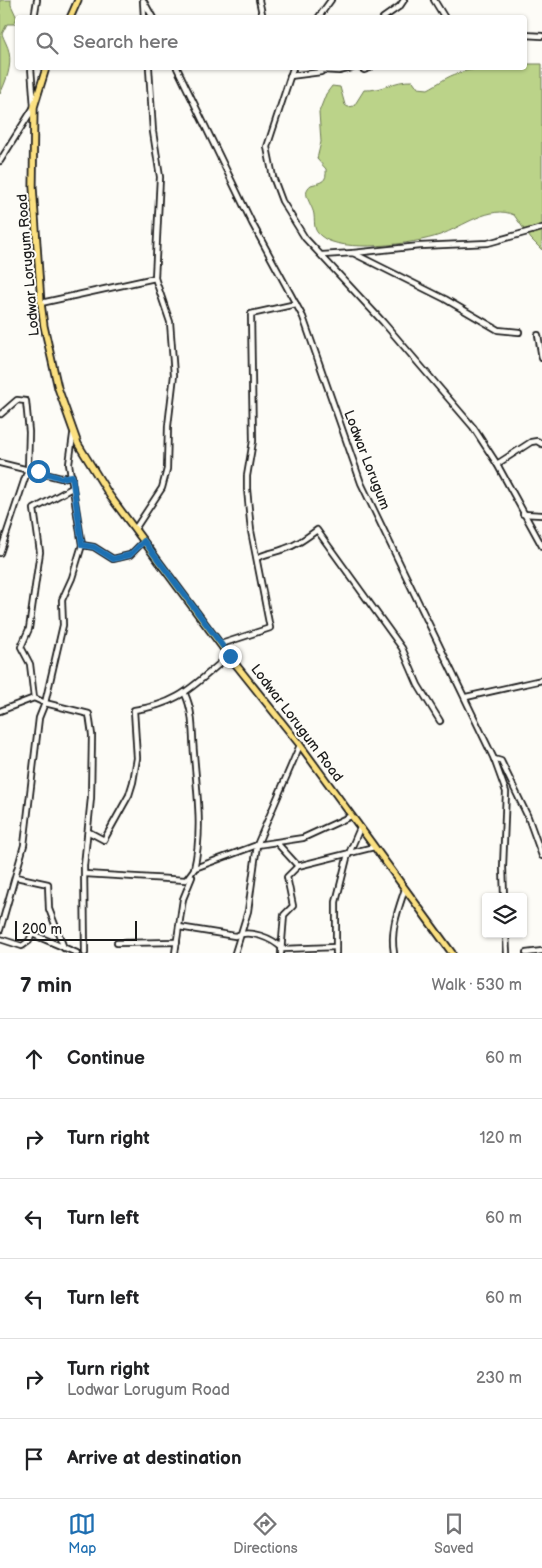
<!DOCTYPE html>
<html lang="en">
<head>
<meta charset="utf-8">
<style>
	:root { --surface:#fff; --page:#f2f2f2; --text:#202124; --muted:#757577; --line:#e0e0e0; --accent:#1f6fb2 }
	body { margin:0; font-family:"Balsamiq Sans",sans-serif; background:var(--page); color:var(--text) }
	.controls { position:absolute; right:15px; bottom:15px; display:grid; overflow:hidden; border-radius:5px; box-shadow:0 1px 4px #0004 }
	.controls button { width:45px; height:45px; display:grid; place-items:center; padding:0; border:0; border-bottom:1px solid var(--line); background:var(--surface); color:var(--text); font:25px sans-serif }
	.scale { position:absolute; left:15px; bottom:12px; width:122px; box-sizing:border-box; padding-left:5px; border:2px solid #1c1c1c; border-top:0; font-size:14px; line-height:18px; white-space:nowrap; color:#1c1c1c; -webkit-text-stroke:4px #fdfcf7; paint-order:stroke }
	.stop { position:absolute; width:15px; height:15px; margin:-11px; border:4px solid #1f6fb2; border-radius:50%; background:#fff }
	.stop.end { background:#1f6fb2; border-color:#fff; box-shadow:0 1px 5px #0008 }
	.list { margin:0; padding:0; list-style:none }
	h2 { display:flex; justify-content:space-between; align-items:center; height:65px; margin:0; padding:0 20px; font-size:21px }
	h2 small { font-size:16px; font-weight:400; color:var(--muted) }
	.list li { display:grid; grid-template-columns:32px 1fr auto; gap:15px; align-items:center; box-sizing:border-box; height:80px; padding:0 20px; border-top:1px solid var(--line) }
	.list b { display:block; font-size:19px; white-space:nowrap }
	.list p { margin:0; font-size:16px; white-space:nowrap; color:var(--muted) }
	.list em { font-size:16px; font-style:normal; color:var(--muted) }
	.icon { flex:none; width:28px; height:28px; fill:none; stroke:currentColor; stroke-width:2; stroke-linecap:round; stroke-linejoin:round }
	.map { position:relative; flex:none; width:542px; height:953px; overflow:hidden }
	.search { position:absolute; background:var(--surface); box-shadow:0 1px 4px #0004; left:15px; right:15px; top:15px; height:55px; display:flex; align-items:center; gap:12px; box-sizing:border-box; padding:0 18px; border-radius:5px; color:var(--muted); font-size:19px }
	.sheet { height:545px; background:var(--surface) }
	nav { display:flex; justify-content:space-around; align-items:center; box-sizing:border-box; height:70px; border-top:1px solid var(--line); background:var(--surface); font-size:14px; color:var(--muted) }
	nav a { display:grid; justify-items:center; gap:2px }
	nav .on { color:var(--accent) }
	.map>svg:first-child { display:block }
	.green { fill:#bbd389; stroke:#6c7852 }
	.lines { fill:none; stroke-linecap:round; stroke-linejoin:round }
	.minor-casing { stroke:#1c1c1c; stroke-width:8 }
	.major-casing { stroke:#1c1c1c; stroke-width:9 }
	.minor { stroke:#fdfcf7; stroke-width:4.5 }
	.major { stroke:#fbe080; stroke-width:5.5 }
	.route { stroke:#1f6fb2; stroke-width:6 }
	.labels { text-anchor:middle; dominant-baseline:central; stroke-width:4; stroke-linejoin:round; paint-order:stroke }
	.street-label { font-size:14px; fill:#1c1c1c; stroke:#fdfcf7 }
</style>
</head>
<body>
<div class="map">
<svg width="542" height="953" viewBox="0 0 542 953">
	<rect width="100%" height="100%" fill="#fdfcf7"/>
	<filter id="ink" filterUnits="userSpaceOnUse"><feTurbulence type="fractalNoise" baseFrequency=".02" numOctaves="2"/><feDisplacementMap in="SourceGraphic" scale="10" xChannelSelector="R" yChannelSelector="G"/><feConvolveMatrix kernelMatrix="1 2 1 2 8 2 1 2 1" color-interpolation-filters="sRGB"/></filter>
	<g filter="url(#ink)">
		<g class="green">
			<path d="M0,0H11V5L17,18L14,24H7L2,34C4,40 8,46 9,52C12,67 6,81 0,94Z"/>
			<path d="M525,64H542V250L531,239L514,215C491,204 462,227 440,235C415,244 341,254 321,236C313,230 315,224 314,215C313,205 300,193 311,185C322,182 327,182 326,169L317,159L321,142L319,112L326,94L332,86L340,87L345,105L348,107L354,106L364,90C383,91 393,80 413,81L418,88L428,89C438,84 447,76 459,73C479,66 503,68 524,68Z"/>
		</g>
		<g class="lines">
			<defs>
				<g id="minor">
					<polyline points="143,0 153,18"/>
					<polyline points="259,0 263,18"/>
					<polyline points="434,0 445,18"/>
					<polyline points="143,1 144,18"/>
					<polyline points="34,18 37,0"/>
					<polyline points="318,18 331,0"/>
					<polyline points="383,18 400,6 404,0"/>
					<polyline points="524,35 542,36"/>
					<polyline points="177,68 252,223 303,317 361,483 494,759 506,792 503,867 504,897"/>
					<polyline points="293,68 267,147 273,177 282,201 305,238 383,322 473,427 497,464 542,546"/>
					<polyline points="361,68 364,70 370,68"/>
					<polyline points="322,70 339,71 352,68"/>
					<polyline points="290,76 321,72 323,68"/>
					<polyline points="0,161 34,107 31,68"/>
					<polyline points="353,253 420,246 488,243 542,228"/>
					<polyline points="322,255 353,253 445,299 498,330 519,332"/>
					<polyline points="41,303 155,278"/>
					<polyline points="538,335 542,358"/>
					<polyline points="0,463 61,478 72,476"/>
					<polyline points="497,464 531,442 537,441 542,444"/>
					<polyline points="523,514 542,515"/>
					<polyline points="135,529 162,488 167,469 168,426 174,375 170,322 155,278 160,177 153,132 149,68"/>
					<polyline points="82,545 94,547 113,559 130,555 144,541"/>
					<polyline points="0,553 28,469 29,432 26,401 17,400 1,414"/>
					<path d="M257,558C266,553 274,553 284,549C297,545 306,538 317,530L402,648L418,685L440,721"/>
					<polyline points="221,644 270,628 251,531 247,489 247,476 253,441 251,314 296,304"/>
					<path d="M185,694C194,713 192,734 194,754C197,793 203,831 194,869"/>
					<polyline points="466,697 542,680"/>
					<polyline points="34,698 30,664 21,647 29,629 40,552 34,509 72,488"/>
					<polyline points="0,711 34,698 45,703 89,714 92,735 91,798 84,866 85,953"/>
					<polyline points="494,759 501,761 528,817 542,856"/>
					<path d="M89,832L104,840L129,795L133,782L137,758L134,710C181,704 194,684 229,656"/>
					<polyline points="277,843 298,866"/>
					<polyline points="85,874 186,880 195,868 257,845 303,838 351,816"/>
					<polyline points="16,877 48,884 49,909 64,948"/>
					<path d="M179,927L235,936C250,929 272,938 283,949L336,947"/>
					<polyline points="0,930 24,845 39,718 45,703 63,625 62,600 72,578 82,545 69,464 73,435"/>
					<polyline points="506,934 507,953"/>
					<polyline points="0,939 22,946 29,941 32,934 77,953"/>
					<polyline points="117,943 177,942"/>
					<polyline points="175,953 183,899 192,877"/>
					<polyline points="235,953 248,911 257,845 300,745"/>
					<polyline points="281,953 284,915 293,906 287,877 298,866 374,847"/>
					<polyline points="336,953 336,902 347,858 360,828"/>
					<path d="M394,953C390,930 398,910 405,889"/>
					<polyline points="526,953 542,951"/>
				</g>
				<g id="major">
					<polyline points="70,18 78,0"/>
					<polyline points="46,68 34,107 33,187 41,303 44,326 58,388 78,444 110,496 229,656 300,745 452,953"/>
				</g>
			</defs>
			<use href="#minor" class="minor-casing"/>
			<use href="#major" class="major-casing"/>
			<use href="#minor" class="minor"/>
			<use href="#major" class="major"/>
		</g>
	</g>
	<g class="lines" filter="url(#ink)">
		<polyline class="route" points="38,471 61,478 72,476 82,545 94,547 113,559 130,555 144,541 230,656"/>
	</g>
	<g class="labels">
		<g class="street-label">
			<text transform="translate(28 265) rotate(-95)">Lodwar Lorugum Road</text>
			<text transform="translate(367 460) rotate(69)">Lodwar Lorugum</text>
			<text transform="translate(297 723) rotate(53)">Lodwar Lorugum Road</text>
		</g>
	</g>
</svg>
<div class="controls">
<button><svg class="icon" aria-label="layers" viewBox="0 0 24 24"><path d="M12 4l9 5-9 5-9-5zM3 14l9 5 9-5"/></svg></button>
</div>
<div class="scale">200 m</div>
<div class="stop" style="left:38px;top:471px"></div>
<div class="stop end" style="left:230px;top:656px"></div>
<div class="search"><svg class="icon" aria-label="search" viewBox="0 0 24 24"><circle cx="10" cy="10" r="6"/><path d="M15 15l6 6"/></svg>Search here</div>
</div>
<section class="sheet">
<h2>7 min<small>Walk · 530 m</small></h2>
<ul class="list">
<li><svg class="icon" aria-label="ahead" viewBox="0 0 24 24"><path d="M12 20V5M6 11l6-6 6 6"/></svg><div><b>Continue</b></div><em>60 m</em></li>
<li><svg class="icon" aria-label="right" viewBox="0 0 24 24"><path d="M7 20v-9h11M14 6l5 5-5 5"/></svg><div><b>Turn right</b></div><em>120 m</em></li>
<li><svg class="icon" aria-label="left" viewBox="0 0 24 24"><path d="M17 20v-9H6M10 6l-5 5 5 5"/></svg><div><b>Turn left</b></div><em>60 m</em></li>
<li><svg class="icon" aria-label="left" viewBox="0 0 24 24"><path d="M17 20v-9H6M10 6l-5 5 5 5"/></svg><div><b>Turn left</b></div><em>60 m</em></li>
<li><svg class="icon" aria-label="right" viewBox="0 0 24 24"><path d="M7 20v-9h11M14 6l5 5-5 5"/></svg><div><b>Turn right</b><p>Lodwar Lorugum Road</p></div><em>230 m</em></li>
<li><svg class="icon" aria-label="arrive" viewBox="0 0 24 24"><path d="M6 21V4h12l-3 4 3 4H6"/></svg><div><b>Arrive at destination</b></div></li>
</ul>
</section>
<nav>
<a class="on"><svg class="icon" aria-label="map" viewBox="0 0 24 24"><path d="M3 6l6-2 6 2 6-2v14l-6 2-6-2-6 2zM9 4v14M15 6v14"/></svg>Map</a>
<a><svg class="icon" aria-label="directions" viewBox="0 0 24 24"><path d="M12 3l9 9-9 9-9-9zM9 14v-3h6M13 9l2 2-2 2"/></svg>Directions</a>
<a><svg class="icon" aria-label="saved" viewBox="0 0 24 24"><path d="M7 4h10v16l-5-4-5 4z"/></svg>Saved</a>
</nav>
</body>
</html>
